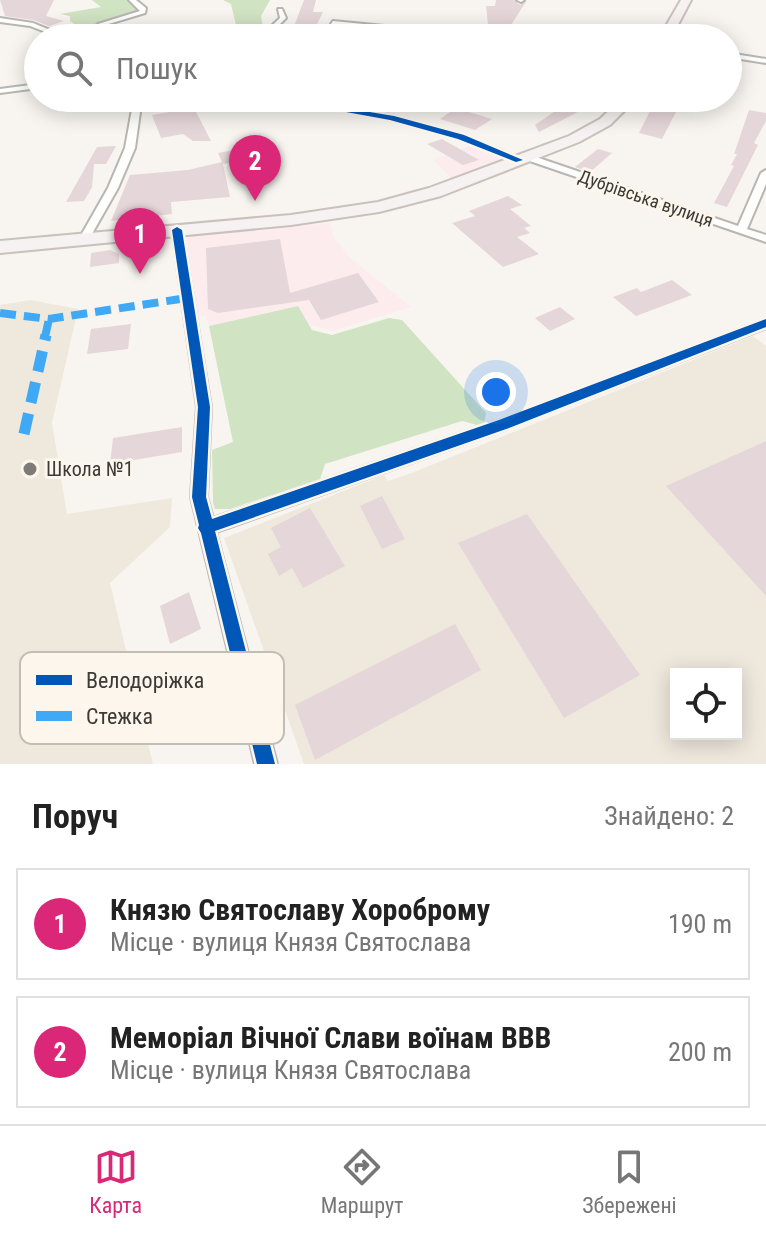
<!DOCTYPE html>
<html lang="uk">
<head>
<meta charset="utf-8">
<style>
	:root { --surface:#fff; --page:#f6f6f6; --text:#222; --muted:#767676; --line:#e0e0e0; --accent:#db2777 }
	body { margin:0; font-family:"Roboto Condensed",sans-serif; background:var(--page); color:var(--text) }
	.controls { position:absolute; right:24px; bottom:24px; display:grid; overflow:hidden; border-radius:0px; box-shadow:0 4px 20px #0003 }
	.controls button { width:72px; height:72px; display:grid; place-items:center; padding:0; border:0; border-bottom:2px solid var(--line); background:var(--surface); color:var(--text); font:40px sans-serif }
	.you { position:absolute; left:496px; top:392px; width:28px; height:28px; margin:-20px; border:6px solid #fff; border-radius:50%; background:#1a73e8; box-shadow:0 0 0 12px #1a73e833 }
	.badge { display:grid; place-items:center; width:52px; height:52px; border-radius:50%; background:var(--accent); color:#fff; font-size:26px; font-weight:700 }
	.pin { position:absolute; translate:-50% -66px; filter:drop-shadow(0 2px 4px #0008) }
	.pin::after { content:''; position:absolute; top:42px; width:28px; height:24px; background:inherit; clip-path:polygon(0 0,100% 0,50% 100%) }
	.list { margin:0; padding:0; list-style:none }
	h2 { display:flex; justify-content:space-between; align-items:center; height:104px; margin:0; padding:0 32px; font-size:34px }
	h2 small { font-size:26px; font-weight:400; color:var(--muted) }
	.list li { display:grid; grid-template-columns:52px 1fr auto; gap:24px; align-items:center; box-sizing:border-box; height:112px; margin:0 16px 16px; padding:0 16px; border:2px solid var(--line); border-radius:0px }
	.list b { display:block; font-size:30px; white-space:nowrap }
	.list p { margin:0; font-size:26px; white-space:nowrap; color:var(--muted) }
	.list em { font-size:26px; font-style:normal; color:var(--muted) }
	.icon { flex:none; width:44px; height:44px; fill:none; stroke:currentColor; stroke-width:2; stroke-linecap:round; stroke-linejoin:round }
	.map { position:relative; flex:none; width:766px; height:764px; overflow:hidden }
	.search { position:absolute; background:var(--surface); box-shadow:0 4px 20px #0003; left:24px; right:24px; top:24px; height:88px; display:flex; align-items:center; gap:20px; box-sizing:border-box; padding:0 28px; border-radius:44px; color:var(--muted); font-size:30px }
	.sheet { height:360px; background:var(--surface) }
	nav { display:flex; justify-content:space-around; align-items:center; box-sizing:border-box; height:112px; border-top:2px solid var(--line); background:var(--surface); font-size:22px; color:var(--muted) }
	nav a { display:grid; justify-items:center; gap:4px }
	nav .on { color:var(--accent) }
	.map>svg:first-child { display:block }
	.commercial { fill:#fcecee }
	.built { fill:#efe8dd; fill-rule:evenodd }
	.green { fill:#d0e3c2 }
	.building { fill:#e5d6d9 }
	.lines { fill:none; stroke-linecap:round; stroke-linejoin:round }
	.street-casing { stroke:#b8b6b2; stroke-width:4 }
	.primary-casing { stroke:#cac1bd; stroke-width:4 }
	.street { fill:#fefefd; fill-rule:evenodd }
	.primary { fill:#f6f2f1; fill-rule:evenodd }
	.quiet-far1 { stroke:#3fa9f5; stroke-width:8; stroke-dasharray:16 8; stroke-linecap:butt }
	.quiet { stroke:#3fa9f5; stroke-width:11; stroke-dasharray:21 11; stroke-linecap:butt }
	.cycleway-casing { stroke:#fcf6ed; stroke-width:5 }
	.cycleway { fill:#0057b8; fill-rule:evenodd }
	.poi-dot { fill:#7e7b77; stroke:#fcf6ed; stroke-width:3 }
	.labels { text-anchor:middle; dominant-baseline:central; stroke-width:6; stroke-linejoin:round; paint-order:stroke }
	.far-street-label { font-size:18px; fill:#3c3a36; stroke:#fcf6ed }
	.poi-label { font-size:20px; fill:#3c3a36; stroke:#fcf6ed; text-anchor:start }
	.key { fill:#fcf6ed; stroke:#c2beb6; stroke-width:2 }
	.key-label { font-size:22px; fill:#3c3a36 }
</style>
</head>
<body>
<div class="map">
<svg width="766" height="764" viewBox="0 0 766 764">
	<rect width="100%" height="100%" fill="#f8f5f0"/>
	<g class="commercial">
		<polygon points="473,145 502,160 452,179 433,159"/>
		<polygon points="330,223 333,236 349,257 411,307 332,331 309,324 297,306 209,326 206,315 195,318 186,237"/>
	</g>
	<g class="built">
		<polygon points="30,300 78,309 52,423 67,514 172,498 170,527 110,583 153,764 0,764 0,305"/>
		<path d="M753,336L766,346V764H304L224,538L384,475L388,481L409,474ZM676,674H736V734H676Z"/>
	</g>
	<g class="green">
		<polygon points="92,0 127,0 140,11 108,20 90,30 72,30 76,25 70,21 70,16 60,14 101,7"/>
		<polygon points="223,0 270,0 261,16 263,27 249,38 237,38 232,32 236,25 231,4"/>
		<polygon points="298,306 312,330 332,335 389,318 402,320 486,413 484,423 477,425 462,421 325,464 320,479 230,509 215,509 213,503 212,450 233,442 209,326"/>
	</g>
	<g class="building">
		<polygon points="0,0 54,0 46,16 64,21 49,26 33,20 5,16"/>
		<polygon points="304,0 316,0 313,12 323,12 317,24 308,24 305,32 292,32"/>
		<polygon points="496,0 514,0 520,5 527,0 506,33 489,33 486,6 495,6"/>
		<polygon points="574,98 605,98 539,132 535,125"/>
		<polygon points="654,103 678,108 662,139 639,133"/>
		<polygon points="194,108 211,141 193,141 183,134 161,138 152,115"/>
		<polygon points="456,108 492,119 475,130 440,119"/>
		<polygon points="749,110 766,113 766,121 754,143 758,145 727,207 714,203 734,166 731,165 737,154 734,154"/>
		<polygon points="442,139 479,160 463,165 427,144"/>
		<polygon points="116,146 106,164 94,164 92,187 84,201 66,202 97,147"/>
		<polygon points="598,149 612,153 590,172 575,167"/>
		<polygon points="235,150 240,161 223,164 230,197 171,202 172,214 111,221 130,175 188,170 222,162 218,153"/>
		<polygon points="508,196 522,205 510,209 531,226 524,228 530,233 517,237 539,254 503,267 452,223 475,216 469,211"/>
		<polygon points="280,239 290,293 358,273 379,302 321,320 309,300 218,313 208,309 206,248"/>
		<polygon points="110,250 119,254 119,263 90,267 91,253"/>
		<polygon points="672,280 692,295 636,316 613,297 637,288 641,292"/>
		<polygon points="560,307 575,319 550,331 535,318"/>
		<polygon points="131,324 128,349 87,354 91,329"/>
		<polygon points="182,427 182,452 110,464 113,438"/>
		<polygon points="766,441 766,596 666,486"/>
		<polygon points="382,496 405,539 382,549 360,506"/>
		<polygon points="310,508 345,566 303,588 292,568 279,576 268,554 281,547 271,528"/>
		<polygon points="527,514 640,675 564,718 458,543"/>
		<polygon points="189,592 201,629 170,644 160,606"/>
		<polygon points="455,624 481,670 315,760 295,705"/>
	</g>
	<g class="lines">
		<defs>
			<g id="street">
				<polygon points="129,0 136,0 146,8 145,13 102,26 91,38 84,38 98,24 140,11"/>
				<polygon points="517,0 524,0 521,2"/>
				<polygon points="278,9 282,9 286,18 266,38 259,38 280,18"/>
				<polygon points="0,18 33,23 70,38 61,38 30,26 0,22"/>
				<polygon points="333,21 487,36 490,38 467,38 331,24"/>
				<polygon points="728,53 766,59 766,63 728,57"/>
				<polygon points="38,84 38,88 0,93 0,89"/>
				<polygon points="134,98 142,98 135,148 118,188 89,239 88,241 80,241 79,239 108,188 125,148"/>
				<polygon points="268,98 286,98 391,115 464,135 524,160 516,162 458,139 390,120"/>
				<polygon points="524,155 530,155 738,226 761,173 766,170 766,184 747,229 766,235 766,242 524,159"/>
				<polygon points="177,227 182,230 211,407 207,497 213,518 499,420 766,319 766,328 509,428 216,532 277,764 255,764 191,497 197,407 172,230"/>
			</g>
			<g id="primary">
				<polygon points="681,0 691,0 671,38 659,38"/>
				<polygon points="622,98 637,98 610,125 579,142 441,196 379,212 291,225 0,253 0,241 291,215 378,202 429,188 569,136 600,119"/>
			</g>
		</defs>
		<use href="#street" class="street-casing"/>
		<use href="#primary" class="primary-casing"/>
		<use href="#street" class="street"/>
		<use href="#primary" class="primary"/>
		<g class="quiet-far1">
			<polyline points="0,313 49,319 187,298"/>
			<polyline points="45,337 49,319"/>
		</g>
		<polyline class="quiet" points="24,434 46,335"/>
		<defs>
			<g id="cycleway">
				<polygon points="269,98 284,98 394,116 464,135 523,160 516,162 458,139 390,120"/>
				<polygon points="177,227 182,230 210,407 206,497 212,519 499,420 766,319 766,327 509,428 215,531 275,764 257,764 201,533 198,528 199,525 192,497 198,407 172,230"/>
			</g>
		</defs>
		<use href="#cycleway" class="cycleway-casing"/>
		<use href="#cycleway" class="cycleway"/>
	</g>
	<circle class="poi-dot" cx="30" cy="469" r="8"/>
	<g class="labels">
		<g class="far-street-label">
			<text transform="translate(646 198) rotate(19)">Дубрівська вулиця</text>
		</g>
		<g class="poi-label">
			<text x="46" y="469">Школа №1</text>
		</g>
	</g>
	<rect x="20" y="652" width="264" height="92" rx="12" class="key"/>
	<rect x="36" y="675" width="36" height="10" fill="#0057b8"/>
	<rect x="36" y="711" width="36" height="10" fill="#3fa9f5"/>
	<g class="key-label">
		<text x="86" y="688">Велодоріжка</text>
		<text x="86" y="724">Стежка</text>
	</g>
</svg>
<div class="controls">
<button><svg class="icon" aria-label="locate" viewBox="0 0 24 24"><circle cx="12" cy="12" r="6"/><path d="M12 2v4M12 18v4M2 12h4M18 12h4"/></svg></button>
</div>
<div class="you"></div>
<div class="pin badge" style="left:140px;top:274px">1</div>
<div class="pin badge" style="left:255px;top:201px">2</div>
<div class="search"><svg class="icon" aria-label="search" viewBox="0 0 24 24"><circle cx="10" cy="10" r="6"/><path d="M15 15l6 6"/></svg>Пошук</div>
</div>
<section class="sheet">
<h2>Поруч<small>Знайдено: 2</small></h2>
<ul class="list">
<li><span class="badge">1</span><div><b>Князю Святославу Хороброму</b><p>Місце · вулиця Князя Святослава</p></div><em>190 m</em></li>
<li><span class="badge">2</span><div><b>Меморіал Вічної Слави воїнам ВВВ</b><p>Місце · вулиця Князя Святослава</p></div><em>200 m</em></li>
</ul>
</section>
<nav>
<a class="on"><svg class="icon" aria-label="map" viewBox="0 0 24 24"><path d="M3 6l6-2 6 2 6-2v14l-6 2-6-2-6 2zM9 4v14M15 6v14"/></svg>Карта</a>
<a><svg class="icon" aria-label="directions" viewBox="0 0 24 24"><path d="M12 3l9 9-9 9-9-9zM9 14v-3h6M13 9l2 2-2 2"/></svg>Маршрут</a>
<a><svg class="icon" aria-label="saved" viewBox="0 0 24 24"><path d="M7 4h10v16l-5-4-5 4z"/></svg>Збережені</a>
</nav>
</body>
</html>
